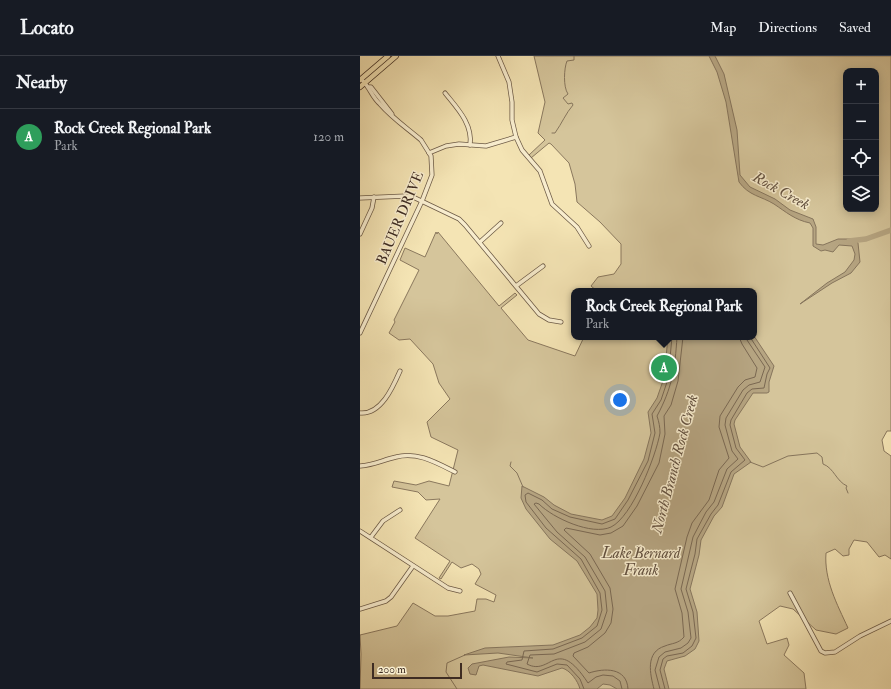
<!DOCTYPE html>
<html lang="en">
<head>
<meta charset="utf-8">
<style>
	:root { --surface:#171b24; --page:#20242c; --text:#f1f3f6; --muted:#9ea1a6; --line:#363941; --accent:#7c3aed }
	body { margin:0; font-family:"IM FELL Double Pica",serif; background:var(--page); color:var(--text) }
	.controls { position:absolute; right:12px; top:12px; display:grid; overflow:hidden; border-radius:8px; box-shadow:0 2px 10px #0003 }
	.controls button { width:36px; height:36px; display:grid; place-items:center; padding:0; border:0; border-bottom:1px solid var(--line); background:var(--surface); color:var(--text); font:20px sans-serif }
	.scale { position:absolute; left:12px; bottom:10px; width:90px; box-sizing:border-box; padding-left:4px; border:2px solid #3e2c22; border-top:0; font-size:11px; line-height:14px; white-space:nowrap; color:#3e2c22; -webkit-text-stroke:3px #f8edce; paint-order:stroke }
	.you { position:absolute; left:260px; top:344px; width:14px; height:14px; margin:-10px; border:3px solid #fff; border-radius:50%; background:#1a73e8; box-shadow:0 0 0 6px #1a73e833 }
	.badge { display:grid; place-items:center; width:26px; height:26px; border-radius:50%; background:var(--accent); color:#fff; font-size:13px; font-weight:700 }
	.pin { position:absolute; translate:-50% -50%; border:2px solid #fff; box-shadow:0 1px 4px #0006 }
	.popup { position:absolute; left:211px; top:232px; width:186px; height:52px; box-sizing:border-box; display:grid; place-content:center; border-radius:8px; background:var(--surface); filter:drop-shadow(0 1px 3px #0005); font-size:13px; white-space:nowrap; color:var(--muted) }
	.popup b { font-size:15px; color:var(--text) }
	.popup::after { content:''; position:absolute; left:50%; top:100%; margin-left:-8px; border:8px solid transparent; border-top-color:var(--surface) }
	.list { margin:0; padding:0; list-style:none }
	h2 { display:flex; justify-content:space-between; align-items:center; height:52px; margin:0; padding:0 16px; font-size:17px }
	h2 small { font-size:13px; font-weight:400; color:var(--muted) }
	.list li { display:grid; grid-template-columns:26px 1fr auto; gap:12px; align-items:center; box-sizing:border-box; height:56px; padding:0 16px; border-top:1px solid var(--line) }
	.list b { display:block; font-size:15px; white-space:nowrap }
	.list p { margin:0; font-size:13px; white-space:nowrap; color:var(--muted) }
	.list em { font-size:13px; font-style:normal; color:var(--muted) }
	.icon { flex:none; width:22px; height:22px; fill:none; stroke:currentColor; stroke-width:2; stroke-linecap:round; stroke-linejoin:round }
	.map { position:relative; flex:none; width:531px; height:633px; overflow:hidden }
	header { display:flex; align-items:center; gap:24px; box-sizing:border-box; height:56px; padding:0 20px; background:var(--surface); border-bottom:1px solid var(--line) }
	header strong { font-size:19px }
	nav { display:flex; gap:22px; margin-inline-start:auto; font-size:14px }
	main { display:flex }
	aside { flex:1; background:var(--surface) }
	.map>svg:first-child { display:block }
	.green { fill:#d5c59b; stroke:#8a785e; fill-rule:evenodd }
	.water { fill:#b6a582; stroke:#86755c }
	.lines { fill:none; stroke-linecap:round; stroke-linejoin:round }
	.shore { stroke:#7a6852; stroke-width:1 }
	.stream { stroke:#86755c; stroke-width:1 }
	.river { stroke:#b6a582; stroke-width:5.5 }
	.minor-casing { stroke:#6c5a46; stroke-width:5 }
	.major-casing { stroke:#3e2c22; stroke-width:6 }
	.minor { stroke:#f8edce; stroke-width:3.5 }
	.major { stroke:#f4e4b4; stroke-width:4.5 }
	.labels { text-anchor:middle; dominant-baseline:central; stroke-width:3; stroke-linejoin:round; paint-order:stroke }
	.street-label { font-size:14px; fill:#3e2c22; stroke:#f8edce }
	.water-label { font-size:15px; font-style:italic; fill:#62503f; stroke:#f8edce }
</style>
</head>
<body>
<header>
<strong>Locato</strong>
<nav><a>Map</a><a>Directions</a><a>Saved</a></nav>
</header>
<main>
<aside>
<h2>Nearby<small></small></h2>
<ul class="list">
<li><span class="badge" style="background:#2e9e5b">A</span><div><b>Rock Creek Regional Park</b><p>Park</p></div><em>120 m</em></li>
</ul>
</aside>
<div class="map">
<svg width="531" height="633" viewBox="0 0 531 633">
	<rect width="100%" height="100%" fill="#f4e4b4"/>
	<filter id="stains"><feTurbulence type="fractalNoise" baseFrequency=".005" numOctaves="4"/><feColorMatrix values="0 0 0 0 .2 0 0 0 0 .09 0 0 0 0 .02 0 0 0 .5 -.17"/></filter>
	<radialGradient id="worn" r=".72"><stop offset=".6" stop-color="#630" stop-opacity="0"/><stop offset="1" stop-color="#630" stop-opacity=".3"/></radialGradient>
	<path class="green" d="M174,0H531V375H527L522,384L524,395L531,400V503L525,499L519,501L507,486L494,484L489,493V499L483,500L475,493L466,497C464,524 477,548 488,572L476,578L456,574L433,553L420,550L399,565L407,588L427,582L429,589L424,599L444,617L446,633H0L1,598L0,579L37,570L53,547L75,560H88L115,555L117,543H126L134,546L136,539L115,528L121,518L119,513L112,508L101,512L92,506L81,523L79,522L90,505L55,482L80,443L66,444L58,436L32,431L34,425L56,429L69,425L89,430L98,394L71,381L67,366L90,343L79,327L73,308L50,283L39,284L29,277L35,266L34,264L59,214L40,204L45,192L65,201L76,176L77,178L78,176L139,250L155,237L157,239L141,252L168,284L215,300L224,281H394V235H237L231,230L238,221L254,218L261,208V188L240,166L217,146L215,128L209,107L191,88L189,87L171,102L169,99L185,84L178,77L185,46ZM486,15H516V153H486Z"/>
	<g class="water">
		<path d="M349,0H355L364,18L377,74L380,119L390,131L415,143L430,154L453,163L456,171V188L463,189L478,183H495L498,187L500,206L491,217L472,227L440,248L467,227L485,216L494,204L495,198L492,190L479,189L473,196L465,194L461,195L453,190V172L450,167C435,164 426,156 414,148C401,140 389,140 379,126L366,46L357,16Z"/>
		<path d="M394,280L414,310L409,326V336L407,337H393L375,364L374,368L380,391L391,406L374,418L362,451L354,460L341,484L339,499L330,533L337,556L339,585L335,593L325,600L307,605L304,613L309,633H257L250,629L243,628L237,633H220C218,625 210,614 202,612L178,620L123,609L119,610L116,619L110,618L108,612L112,608L149,601L173,602L138,597L104,599L125,592L193,589L220,579L230,571L237,562L238,554L237,538L234,533L217,505L190,483L166,453L161,442L162,430L184,441L194,449L211,458L242,464L252,460L265,442L284,403L291,377L288,356L297,342L304,322L308,281Z"/>
	</g>
	<g class="lines">
		<g class="shore">
			<polyline points="224,633 220,623 207,609 197,608 177,616 146,608 147,606 162,604 164,595 193,593 222,582 237,570 242,554 240,537 221,503 186,472 166,446 165,439 168,437 182,444 192,453 210,461 242,468 255,463 268,444 288,405 295,377 292,358 301,344 308,323 312,281"/>
			<path d="M262,633L260,625L253,620L243,619L236,621L228,627C196,578 191,621 167,608L170,599L194,598L225,586L241,573L247,555L245,535L225,501L197,476L174,448L176,447L179,448C193,462 232,480 251,471C272,461 296,400 300,377C300,371 299,366 297,360C312,332 315,313 317,281"/>
			<path d="M268,633C267,611 244,612 229,617L213,600L214,597L228,591L245,577L251,567L253,553L250,532L230,498L204,474L206,472L240,479L251,477L263,470L277,450L299,407L305,378L304,360L311,349L318,325L323,281"/>
			<path d="M294,633C290,618 285,596 305,590C312,587 318,588 324,581L322,557L315,533L327,481L332,467L349,444L359,414L369,402L359,371L360,360L378,331L385,324L395,321L397,312L382,288L379,281"/>
			<polyline points="300,633 295,614 299,601 305,596 321,592 328,587 331,582 328,556 321,533 333,481 346,456 354,446 367,413 378,403 372,395 369,384 365,369 366,362 383,334 389,329 400,326 405,311 385,281"/>
			<polyline points="305,633 300,614 303,603 307,600 323,597 332,590 336,582 333,556 326,533 335,498 337,483 351,458 358,449 371,416 385,404 376,392 370,369 371,364 387,337 392,333 404,332 407,318 410,312 390,281"/>
		</g>
		<g class="stream">
			<path d="M192,77H195C202,67 206,57 213,49L212,47L208,48L203,42L208,38C203,31 204,12 207,5L214,4V0"/>
			<polyline points="151,406 150,410 157,417 163,431"/>
			<path d="M390,406L403,411L428,400L457,397L462,401L463,408C474,412 476,425 487,430L486,432L488,437"/>
			<polyline points="97,633 86,616 87,607 105,599"/>
		</g>
		<polyline class="river" points="489,185 506,183 531,174"/>
		<defs>
			<g id="minor">
				<polyline points="138,0 149,26 152,46 152,64 156,81 162,94 180,115 192,148 217,171 229,190"/>
				<polyline points="8,31 11,31 32,58"/>
				<path d="M85,37C97,52 113,68 110,89"/>
				<polyline points="69,97 86,90 99,88 126,90 156,81"/>
				<polyline points="0,142 46,140 53,141 99,163 105,169 179,258 189,264 201,266"/>
				<polyline points="0,178 12,152 14,141"/>
				<polyline points="120,186 141,167"/>
				<polyline points="156,230 183,210"/>
				<path d="M0,277L62,145L72,119L71,100L61,84C47,72 32,62 20,48C12,41 10,32 3,25"/>
				<path d="M0,357C21,359 33,331 40,315"/>
				<path d="M0,410C14,409 23,404 36,401C57,395 77,407 95,416"/>
				<polyline points="0,475 88,532 100,535"/>
				<polyline points="11,481 23,465 40,454"/>
				<polyline points="430,537 461,595 465,597 475,596 500,580 531,565"/>
				<polyline points="0,553 26,545 31,541 53,510"/>
			</g>
			<g id="major">
				<polyline points="0,24 28,0"/>
				<polyline points="0,31 36,0"/>
			</g>
		</defs>
		<use href="#minor" class="minor-casing"/>
		<use href="#major" class="major-casing"/>
		<use href="#minor" class="minor"/>
		<use href="#major" class="major"/>
	</g>
	<g class="labels">
		<g class="street-label">
			<text transform="translate(40 162) rotate(-67)">BAUER DRIVE</text>
		</g>
		<g class="water-label">
			<text transform="translate(421 135) rotate(29)">Rock Creek</text>
			<text transform="translate(315 408) rotate(-75)">North Branch Rock Creek</text>
			<text x="281" y="497">Lake Bernard<tspan x="281" dy="17">Frank</tspan></text>
		</g>
	</g>
	<rect width="100%" height="100%" filter="url(#stains)"/>
	<rect width="100%" height="100%" fill="url(#worn)"/>
</svg>
<div class="controls">
<button>+</button>
<button>−</button>
<button><svg class="icon" aria-label="locate" viewBox="0 0 24 24"><circle cx="12" cy="12" r="6"/><path d="M12 2v4M12 18v4M2 12h4M18 12h4"/></svg></button>
<button><svg class="icon" aria-label="layers" viewBox="0 0 24 24"><path d="M12 4l9 5-9 5-9-5zM3 14l9 5 9-5"/></svg></button>
</div>
<div class="scale">200 m</div>
<div class="you"></div>
<div class="pin badge" style="left:304px;top:312px;background:#2e9e5b">A</div>
<div class="popup"><b>Rock Creek Regional Park</b>Park</div>
</div>
</main>
</body>
</html>
